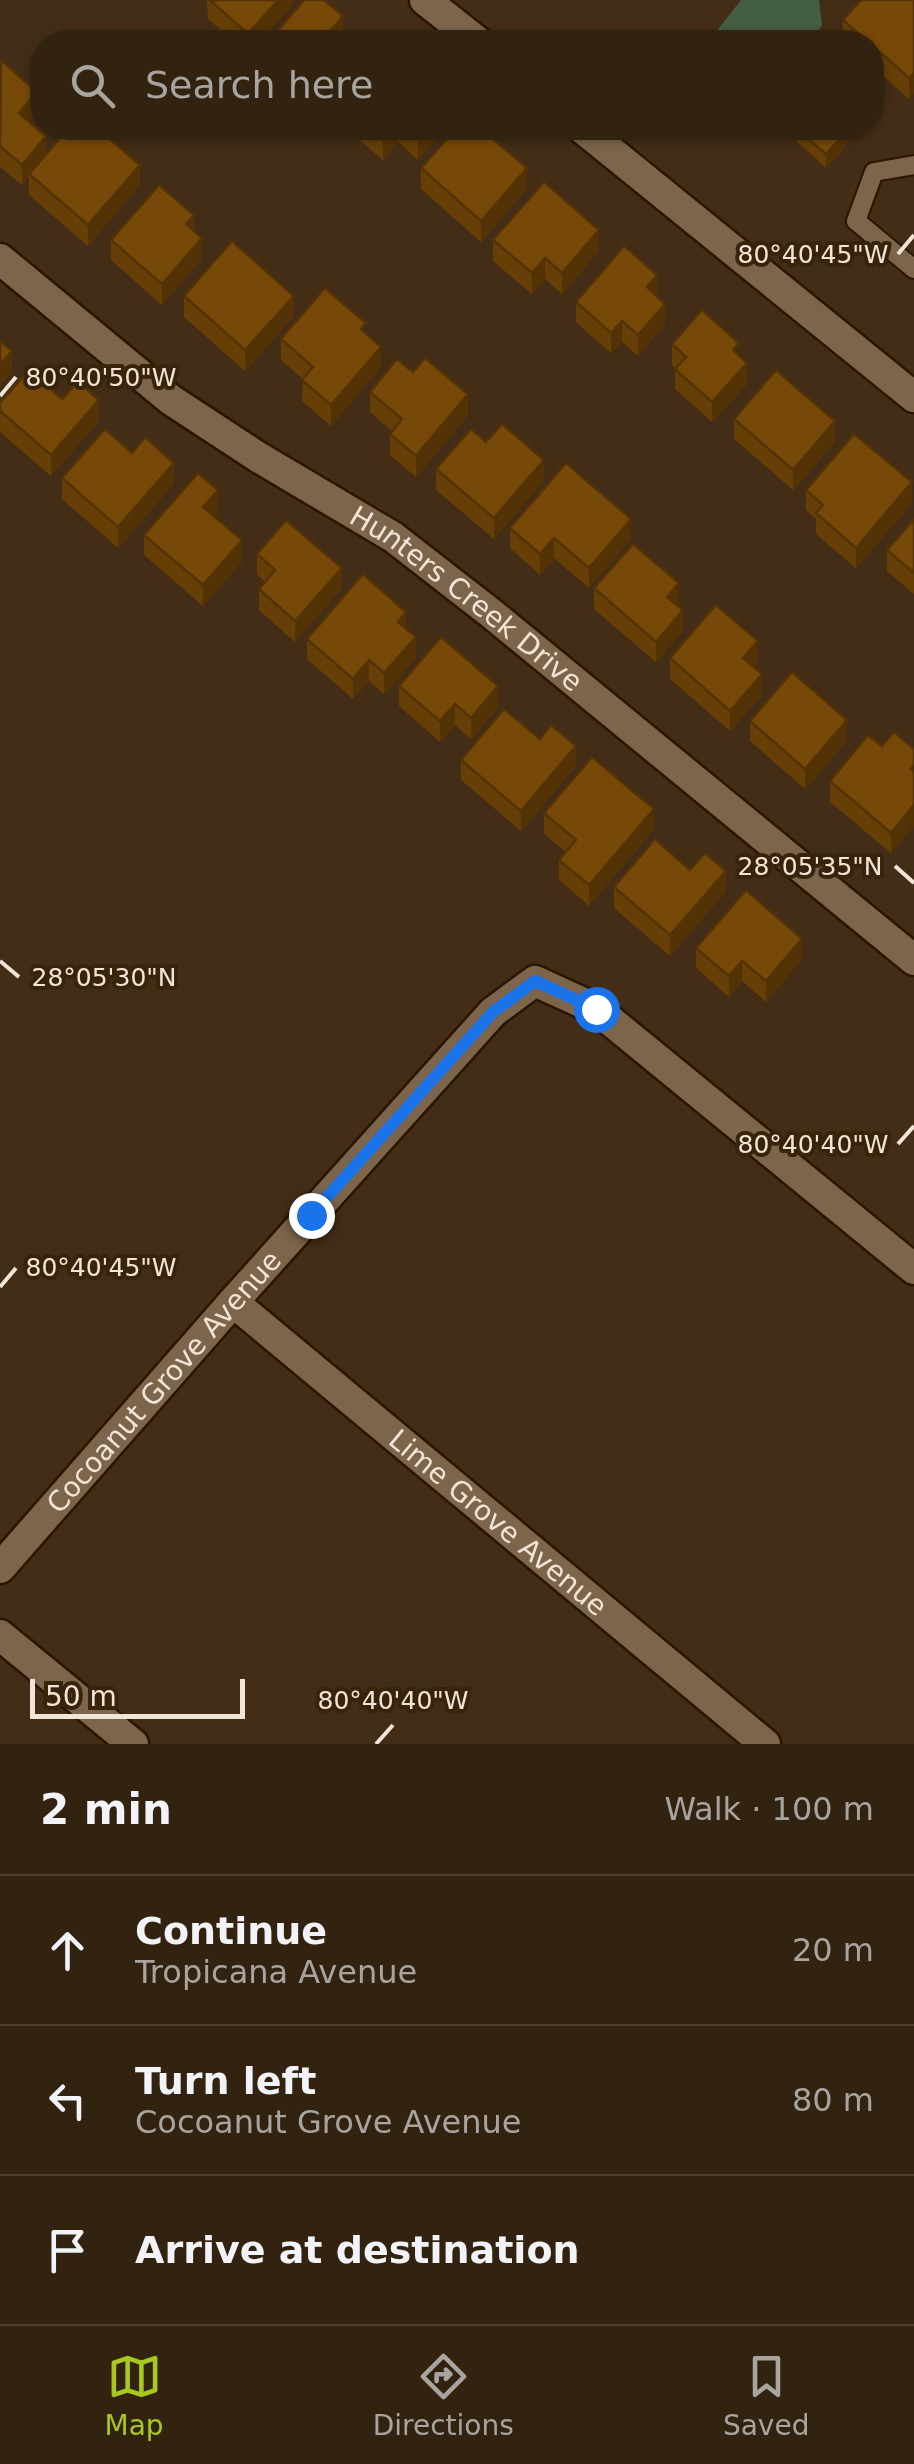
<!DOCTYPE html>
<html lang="en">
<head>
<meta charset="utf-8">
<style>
	:root { --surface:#322210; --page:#3a2a19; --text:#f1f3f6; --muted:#a8a49f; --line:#4d3f30; --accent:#a7c81f }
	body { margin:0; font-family:"DejaVu Sans",sans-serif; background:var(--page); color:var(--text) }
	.scale { position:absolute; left:30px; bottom:25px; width:215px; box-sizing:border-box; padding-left:10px; border:5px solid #f2e4d6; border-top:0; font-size:28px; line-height:35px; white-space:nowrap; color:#f2e4d6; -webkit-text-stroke:8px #38230b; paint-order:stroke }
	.stop { position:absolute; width:30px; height:30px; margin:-22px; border:8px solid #1a73e8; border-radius:50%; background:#fff }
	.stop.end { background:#1a73e8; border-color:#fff; box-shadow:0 2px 10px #0008 }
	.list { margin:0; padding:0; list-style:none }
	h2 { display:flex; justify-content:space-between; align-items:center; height:130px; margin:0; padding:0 40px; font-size:42px }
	h2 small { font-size:32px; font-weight:400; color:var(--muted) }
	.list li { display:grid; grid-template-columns:65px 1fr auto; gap:30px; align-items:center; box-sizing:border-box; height:150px; padding:0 40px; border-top:2px solid var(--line) }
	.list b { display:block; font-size:38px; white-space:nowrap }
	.list p { margin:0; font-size:32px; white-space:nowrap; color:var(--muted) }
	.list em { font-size:32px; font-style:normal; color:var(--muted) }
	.icon { flex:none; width:55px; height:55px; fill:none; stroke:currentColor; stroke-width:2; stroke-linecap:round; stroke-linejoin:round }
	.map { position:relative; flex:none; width:914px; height:1744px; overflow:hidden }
	.search { position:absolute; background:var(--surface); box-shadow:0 2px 8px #0004; left:30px; right:30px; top:30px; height:110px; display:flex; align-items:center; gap:25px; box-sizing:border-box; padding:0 35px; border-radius:40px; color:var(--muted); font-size:38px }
	.sheet { height:580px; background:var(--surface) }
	nav { display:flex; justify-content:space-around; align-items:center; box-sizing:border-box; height:140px; border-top:2px solid var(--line); background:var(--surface); font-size:28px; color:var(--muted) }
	nav a { display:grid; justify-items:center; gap:5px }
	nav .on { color:var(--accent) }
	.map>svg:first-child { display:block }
	.green { fill:#435e41 }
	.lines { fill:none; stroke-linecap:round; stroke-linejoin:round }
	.lane-casing { stroke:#291500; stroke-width:22 }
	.street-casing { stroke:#291500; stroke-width:35 }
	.lane { stroke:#7d654c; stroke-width:18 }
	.street { stroke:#7d654c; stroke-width:30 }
	.wall { fill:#663f07 }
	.shaded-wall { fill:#533306 }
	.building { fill:#774908; stroke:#533306; stroke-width:2.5 }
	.route { stroke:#1a73e8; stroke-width:12 }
	.ticks { fill:none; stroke:#f2e4d6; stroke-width:4 }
	.labels { text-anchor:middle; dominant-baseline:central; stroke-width:8; stroke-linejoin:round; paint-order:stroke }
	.street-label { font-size:28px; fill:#f2e4d6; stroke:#38230b }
	.ticks-label { font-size:25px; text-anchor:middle; fill:#f2e4d6; stroke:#38230b; stroke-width:8; stroke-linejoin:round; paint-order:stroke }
</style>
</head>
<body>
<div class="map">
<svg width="914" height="1744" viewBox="0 0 914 1744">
	<rect width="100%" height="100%" fill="#432d16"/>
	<polygon class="green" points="741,0 819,0 822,26 808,42 708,42"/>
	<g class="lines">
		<defs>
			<polyline id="lane" points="914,165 874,172 856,221 914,269"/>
			<g id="street">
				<polyline points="425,0 478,42"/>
				<polyline points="582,128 914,397"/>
				<path id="s1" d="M0,259L171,400L258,457L393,537L492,614L914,960"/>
				<path id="s2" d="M233,1302L765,1744"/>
				<path id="s3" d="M0,1568L233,1302L493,1012L535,981L596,1009L914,1269"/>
				<polyline points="0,1635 133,1744"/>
			</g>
		</defs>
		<use href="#lane" class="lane-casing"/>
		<use href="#street" class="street-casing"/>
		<use href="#lane" class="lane"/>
		<use href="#street" class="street"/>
	</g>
	<g class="wall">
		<polygon points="207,0 294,0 294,3 259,42 235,42 208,19"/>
		<polygon points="914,0 914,93 909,99 872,66 872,42 844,42 843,41 843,20"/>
		<polygon points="0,62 37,112 29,122 46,155 140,185 88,246 29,195 29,177 22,185 0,167"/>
		<polygon points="345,128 446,128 418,160 398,142 383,160"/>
		<polygon points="796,128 854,128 854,137 826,168 796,141"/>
		<polygon points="421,168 527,189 481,242 421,189"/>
		<polygon points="194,231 202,259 162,305 111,260 111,240"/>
		<polygon points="493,240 599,251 562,294 545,279 532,294 493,261"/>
		<polygon points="657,295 665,324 638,356 622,342 611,353 576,322 576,302"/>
		<polygon points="184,296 294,316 245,371 184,317"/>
		<polygon points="366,333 381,367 331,426 302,401 303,379 281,360 281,339"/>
		<polygon points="672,344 739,355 747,384 712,422 675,389 675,368 672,365"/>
		<polygon points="370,392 468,415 416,477 390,455 390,434 392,431 370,412"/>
		<polygon points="62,399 99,421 51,476 0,432 0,403"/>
		<polygon points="734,419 835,442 793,490 734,439"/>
		<polygon points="486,442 544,480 494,539 436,490 436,469"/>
		<polygon points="132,453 174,483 118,548 62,499 62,478"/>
		<polygon points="806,490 912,503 856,568 816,534 816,519 806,510"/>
		<polygon points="218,511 214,516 242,561 203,606 144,555 144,535"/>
		<polygon points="914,519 914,594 887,571 887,550"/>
		<polygon points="510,528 631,539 589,588 554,558 540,575 510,548"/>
		<polygon points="257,554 342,588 295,642 259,610 259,589 265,582 257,574"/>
		<polygon points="594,588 679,604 677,606 683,631 656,662 594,609"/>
		<polygon points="406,629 416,658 384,694 369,681 353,699 307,659 307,639"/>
		<polygon points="670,658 758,662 753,667 762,695 730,731 670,679"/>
		<polygon points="399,686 498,707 471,739 455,725 440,742 399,706"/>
		<polygon points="750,721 847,741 805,789 750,741"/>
		<polygon points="894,732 891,853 830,802 830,781 882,746"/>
		<polygon points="540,739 576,766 521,831 461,780 461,760"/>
		<polygon points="544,813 654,829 589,906 559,880 559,860 566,852 544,834"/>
		<polygon points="690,870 726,891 670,956 614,908 614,887"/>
		<polygon points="696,948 802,959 766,1002 742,981 729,997 696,968"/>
	</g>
	<g class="shaded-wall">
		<polygon points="278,0 294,0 294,3 259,42 248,42 248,34"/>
		<polygon points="343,16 343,36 337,42 331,30"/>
		<polygon points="914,73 914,93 909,99 909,78"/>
		<polygon points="37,92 37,112 19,134 19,113"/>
		<polygon points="394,128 398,128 398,142 383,160 383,140"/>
		<polygon points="428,128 446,128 418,160 418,139"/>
		<polygon points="850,128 854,128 854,137 826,168 826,154"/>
		<polygon points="46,136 46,157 29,174 29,177 22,185 22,165"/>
		<polygon points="140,165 140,185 88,246 88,225"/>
		<polygon points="527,168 527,189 481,242 481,221"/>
		<polygon points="194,215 194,236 186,224"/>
		<polygon points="599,230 599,251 562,294 562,273"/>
		<polygon points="202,238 202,259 162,305 162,284"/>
		<polygon points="545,258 545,279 532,294 532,273"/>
		<polygon points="657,275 657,295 647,308 647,287"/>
		<polygon points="294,296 294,316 245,371 245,350"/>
		<polygon points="665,304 665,324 638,356 638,335"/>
		<polygon points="622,321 622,342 611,353 611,333"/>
		<polygon points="381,347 381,367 331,426 331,405"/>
		<polygon points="12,351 12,372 0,386 0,365"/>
		<polygon points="747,363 747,384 712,422 712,402"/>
		<polygon points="468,394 468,415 416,477 416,456"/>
		<polygon points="99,400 99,421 51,476 51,455"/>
		<polygon points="835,421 835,442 793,490 793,470"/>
		<polygon points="544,460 544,480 494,539 494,518"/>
		<polygon points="174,463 174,483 118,548 118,527"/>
		<polygon points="912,482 912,503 856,568 856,548"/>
		<polygon points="218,490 218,511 203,528 203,507"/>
		<polygon points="631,519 631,539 589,588 589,568"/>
		<polygon points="554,538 554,558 540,575 540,554"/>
		<polygon points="242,540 242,561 203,606 203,585"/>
		<polygon points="342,568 342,588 295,642 295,621"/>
		<polygon points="679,583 679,604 667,617 667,597"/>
		<polygon points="683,610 683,631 656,662 656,642"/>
		<polygon points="406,612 406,632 398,622"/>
		<polygon points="416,637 416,658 384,694 384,673"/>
		<polygon points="758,641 758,662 743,679 743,658"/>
		<polygon points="369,660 369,681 353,699 353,679"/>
		<polygon points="762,674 762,695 730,731 730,711"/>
		<polygon points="498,686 498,707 471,739 471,718"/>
		<polygon points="455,704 455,725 440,742 440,721"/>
		<polygon points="847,720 847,741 805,789 805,769"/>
		<polygon points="576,746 576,766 521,831 521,811"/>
		<polygon points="914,805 914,826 891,853 891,833"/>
		<polygon points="654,809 654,829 589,906 589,885"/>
		<polygon points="726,871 726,891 670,956 670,935"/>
		<polygon points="802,939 802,959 766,1002 766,981"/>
		<polygon points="742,961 742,981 729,997 729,976"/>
	</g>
	<g class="building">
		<polygon points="210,0 278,0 248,34"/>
		<polygon points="304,0 324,0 343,16 331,30 346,42 276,42 271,39"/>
		<polygon points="861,0 914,0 914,73 909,78 872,45 872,42 868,42 843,20"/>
		<polygon points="1,60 37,92 19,113 46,136 22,165 0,146"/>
		<polygon points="69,128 97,128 140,165 88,225 29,174"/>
		<polygon points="369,128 394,128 383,140"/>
		<polygon points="405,128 428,128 418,139"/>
		<polygon points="457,128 480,128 527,168 481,221 421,168"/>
		<polygon points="796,128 850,128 826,154"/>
		<polygon points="544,182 599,230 562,273 545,258 532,273 493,240"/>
		<polygon points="159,185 194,215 186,224 202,238 162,284 111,240"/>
		<polygon points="232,241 294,296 245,350 184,296"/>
		<polygon points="624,246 657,275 647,287 665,304 638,335 622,321 611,333 576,302"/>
		<polygon points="325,288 366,323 361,329 381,347 331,405 302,380 313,367 281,339"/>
		<polygon points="702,310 739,343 733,350 747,363 712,402 675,369 686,357 672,344"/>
		<polygon points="0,341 12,351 0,365"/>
		<polygon points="425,358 468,394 416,456 390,434 402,419 370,392 397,359 413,372"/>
		<polygon points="29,370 62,399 78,382 99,400 51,455 0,411 0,403"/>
		<polygon points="776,370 835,421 793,470 734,419"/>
		<polygon points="502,424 544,460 494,518 436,469 471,429 486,442"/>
		<polygon points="105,429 132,453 145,437 174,463 118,527 62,478"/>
		<polygon points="854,434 912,482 856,548 816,513 823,505 806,490"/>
		<polygon points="566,463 631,519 589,568 554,538 540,554 510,528"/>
		<polygon points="198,473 218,490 203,507 242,540 203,585 144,535"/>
		<polygon points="914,519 914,573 887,550"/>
		<polygon points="286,520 342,568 295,621 259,589 275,570 257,554"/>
		<polygon points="633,544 679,583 667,597 683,610 656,642 594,588"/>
		<polygon points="363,574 406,612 398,622 416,637 384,673 369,660 353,679 307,639"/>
		<polygon points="716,605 758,641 743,658 762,674 730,711 670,658"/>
		<polygon points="441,637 498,686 471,718 455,704 440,721 399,686"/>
		<polygon points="792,672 847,720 805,769 750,721"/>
		<polygon points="504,709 540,739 551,725 576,746 521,811 461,760"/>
		<polygon points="894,732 914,749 914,765 911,769 914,772 914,805 891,833 830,781 868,735 882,746"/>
		<polygon points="592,757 654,809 589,885 559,860 576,840 544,813"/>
		<polygon points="655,839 690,870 705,853 726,871 670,935 614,887"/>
		<polygon points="746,890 802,939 766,981 742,961 729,976 696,948"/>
	</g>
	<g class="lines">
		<polyline class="route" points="311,1215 493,1012 535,981 596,1009"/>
	</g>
	<path class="ticks" d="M898,254L914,235M0,396L16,377M895,866L914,883M0,961L19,977M898,1144L914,1126M0,1287L16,1268M376,1744L393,1725"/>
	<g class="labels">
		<g class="street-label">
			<text stroke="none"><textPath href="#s1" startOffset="578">Hunters Creek Drive</textPath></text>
			<text stroke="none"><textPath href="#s3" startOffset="248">Cocoanut Grove Avenue</textPath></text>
			<text stroke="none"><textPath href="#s2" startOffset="345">Lime Grove Avenue</textPath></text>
		</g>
	</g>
	<g class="ticks-label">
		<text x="813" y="263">80°40'45"W</text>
		<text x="101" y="386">80°40'50"W</text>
		<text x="810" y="875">28°05'35"N</text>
		<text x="104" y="986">28°05'30"N</text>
		<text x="813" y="1153">80°40'40"W</text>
		<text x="101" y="1276">80°40'45"W</text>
		<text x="393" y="1709">80°40'40"W</text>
	</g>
</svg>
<div class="scale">50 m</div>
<div class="stop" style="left:596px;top:1009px"></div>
<div class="stop end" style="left:311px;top:1215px"></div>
<div class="search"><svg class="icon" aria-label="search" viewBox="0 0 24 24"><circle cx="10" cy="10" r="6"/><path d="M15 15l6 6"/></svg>Search here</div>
</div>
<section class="sheet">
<h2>2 min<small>Walk · 100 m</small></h2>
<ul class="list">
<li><svg class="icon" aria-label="ahead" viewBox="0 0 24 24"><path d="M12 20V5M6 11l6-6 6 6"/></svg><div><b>Continue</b><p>Tropicana Avenue</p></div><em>20 m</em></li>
<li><svg class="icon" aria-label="left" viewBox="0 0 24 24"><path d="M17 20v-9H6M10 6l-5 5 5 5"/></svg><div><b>Turn left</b><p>Cocoanut Grove Avenue</p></div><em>80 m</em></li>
<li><svg class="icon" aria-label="arrive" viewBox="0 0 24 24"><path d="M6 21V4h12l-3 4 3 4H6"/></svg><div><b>Arrive at destination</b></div></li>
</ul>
</section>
<nav>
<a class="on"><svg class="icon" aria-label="map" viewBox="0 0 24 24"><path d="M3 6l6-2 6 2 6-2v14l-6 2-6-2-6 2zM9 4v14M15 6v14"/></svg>Map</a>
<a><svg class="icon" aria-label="directions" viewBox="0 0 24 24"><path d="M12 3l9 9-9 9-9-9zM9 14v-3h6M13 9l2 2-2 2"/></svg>Directions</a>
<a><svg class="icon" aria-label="saved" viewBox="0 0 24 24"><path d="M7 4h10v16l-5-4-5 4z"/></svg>Saved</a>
</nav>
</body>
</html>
